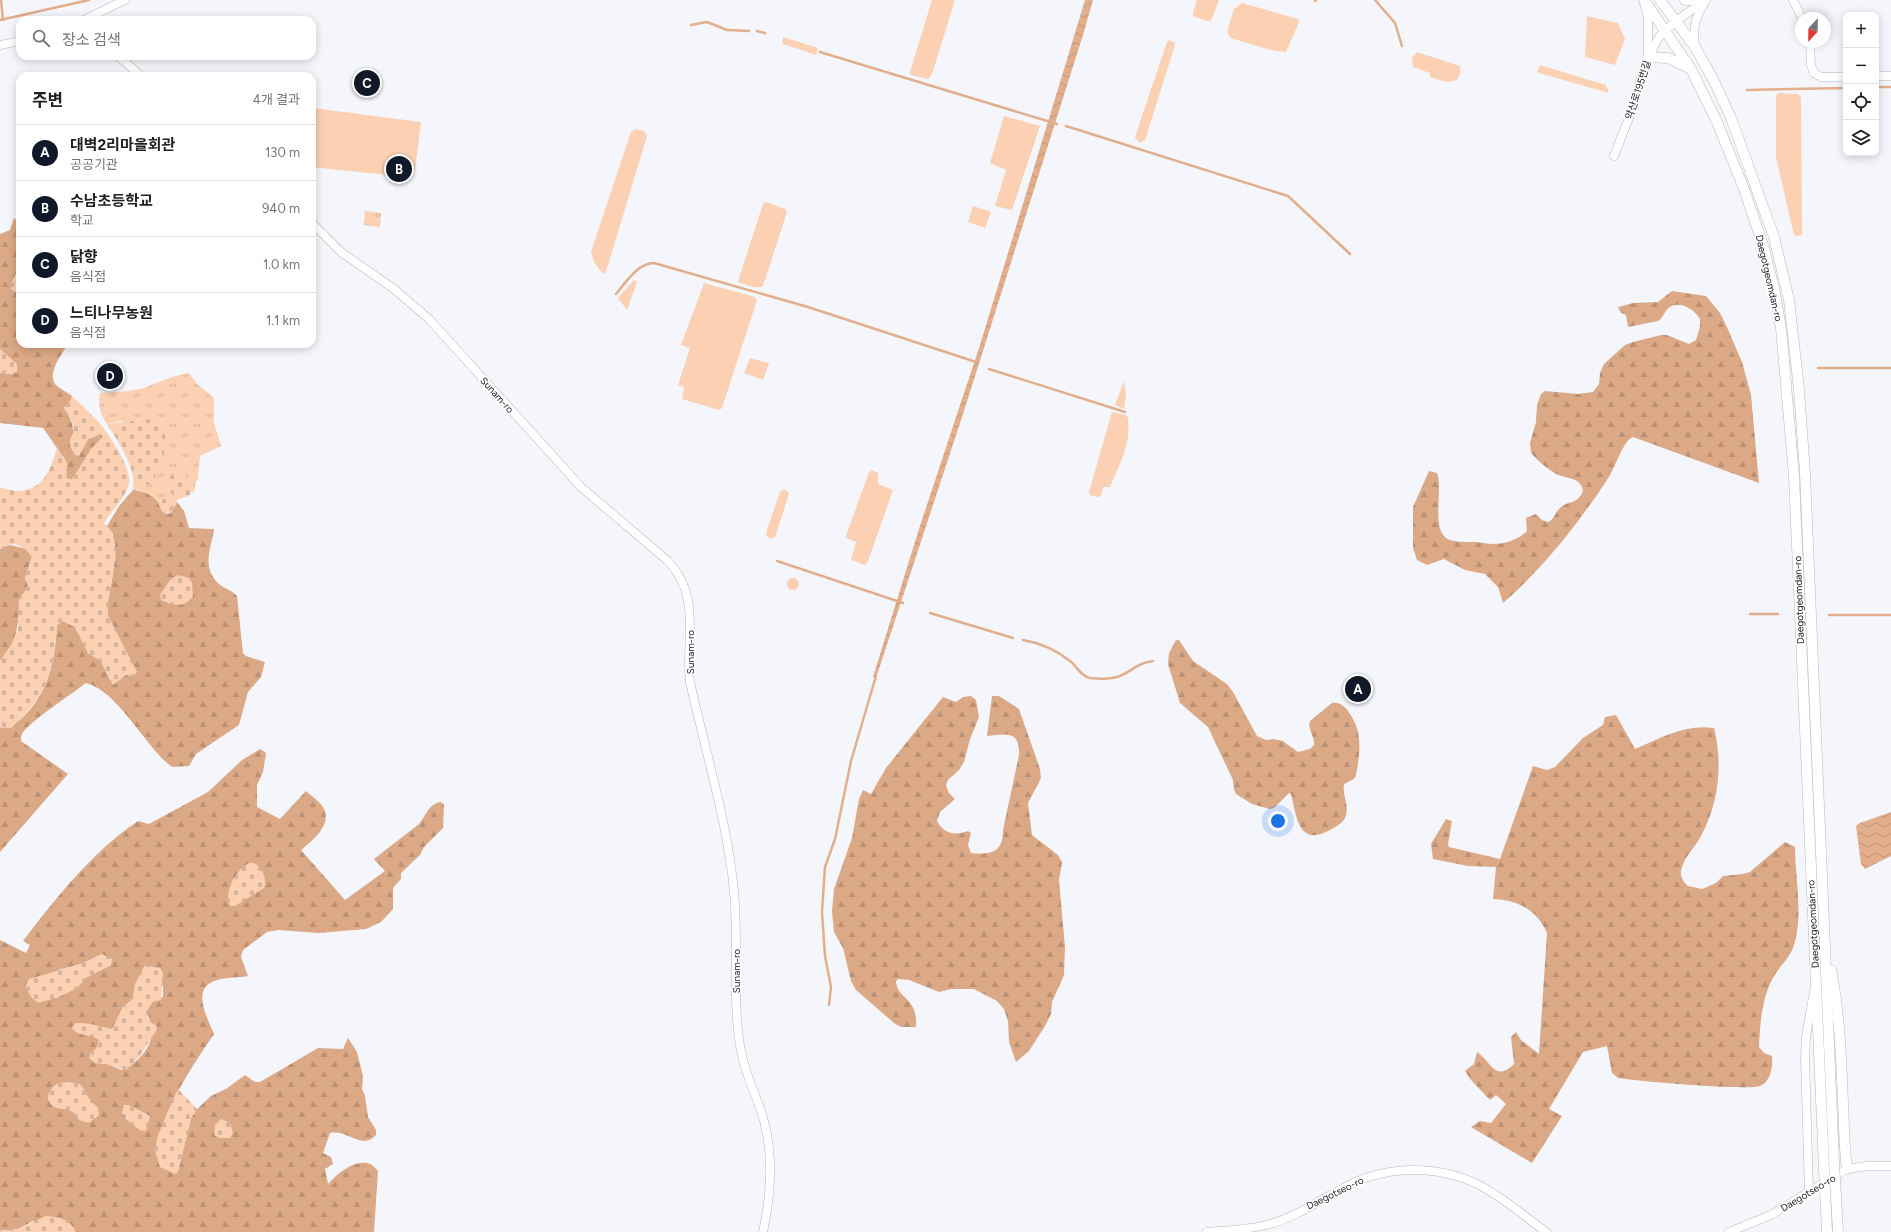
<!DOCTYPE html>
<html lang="ko">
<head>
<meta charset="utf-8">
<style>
	:root { --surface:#fff; --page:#f6f6f6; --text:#202124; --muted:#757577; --line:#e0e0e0; --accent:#111827 }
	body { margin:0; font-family:Figtree,"Noto Sans KR",sans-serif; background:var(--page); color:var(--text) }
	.controls { position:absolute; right:12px; top:12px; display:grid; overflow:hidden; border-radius:8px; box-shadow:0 2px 10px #0003 }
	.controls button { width:36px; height:36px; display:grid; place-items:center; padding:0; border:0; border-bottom:1px solid var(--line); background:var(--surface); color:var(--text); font:20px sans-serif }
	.compass { position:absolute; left:1795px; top:12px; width:36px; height:36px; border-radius:50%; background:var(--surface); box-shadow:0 2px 10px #0003; rotate:202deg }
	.you { position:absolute; left:1278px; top:821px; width:14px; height:14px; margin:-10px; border:3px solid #fff; border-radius:50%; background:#1a73e8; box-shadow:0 0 0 6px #1a73e833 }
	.badge { display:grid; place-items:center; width:26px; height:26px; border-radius:50%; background:var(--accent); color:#fff; font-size:13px; font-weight:700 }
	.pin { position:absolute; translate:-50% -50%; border:2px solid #fff; box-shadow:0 1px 4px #0006 }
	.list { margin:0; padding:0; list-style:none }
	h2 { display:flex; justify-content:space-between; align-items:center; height:52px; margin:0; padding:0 16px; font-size:17px }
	h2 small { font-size:13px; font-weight:400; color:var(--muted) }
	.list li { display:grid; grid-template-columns:26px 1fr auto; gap:12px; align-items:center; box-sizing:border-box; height:56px; padding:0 16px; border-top:1px solid var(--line) }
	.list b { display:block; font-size:15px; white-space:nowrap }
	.list p { margin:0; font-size:13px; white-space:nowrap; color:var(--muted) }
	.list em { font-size:13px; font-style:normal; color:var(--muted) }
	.icon { flex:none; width:22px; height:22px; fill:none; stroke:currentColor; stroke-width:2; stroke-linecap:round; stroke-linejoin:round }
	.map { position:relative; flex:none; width:1891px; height:1232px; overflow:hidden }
	.search { position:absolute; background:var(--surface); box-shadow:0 2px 10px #0003; left:16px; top:16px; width:300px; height:44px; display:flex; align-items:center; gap:10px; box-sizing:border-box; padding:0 14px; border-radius:12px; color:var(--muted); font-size:15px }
	.panel { position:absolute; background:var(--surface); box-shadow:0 2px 10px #0003; left:16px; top:72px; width:300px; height:276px; border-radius:12px }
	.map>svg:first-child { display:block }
	.grass { fill:url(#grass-tufts) }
	.forest { fill:url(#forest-firs); fill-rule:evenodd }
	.cemetery { fill:url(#cemetery-stones) }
	.garden { fill:#fcd0b3 }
	.water { fill:url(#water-waves) }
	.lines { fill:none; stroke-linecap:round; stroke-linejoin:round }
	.stream { stroke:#e2ae8b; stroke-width:2.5 }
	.minor-casing { stroke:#b6b8be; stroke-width:9 }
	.major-casing { stroke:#b6b8be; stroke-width:11 }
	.minor { stroke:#fff; stroke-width:8 }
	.major { stroke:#fff; stroke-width:10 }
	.major-bridge-casing { stroke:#b6b8be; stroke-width:11; stroke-linecap:butt }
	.major-bridge { stroke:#fff; stroke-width:10 }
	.labels { text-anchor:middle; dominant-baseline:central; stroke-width:3.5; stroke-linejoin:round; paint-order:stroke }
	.street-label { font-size:10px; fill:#1a1a1d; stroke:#fff }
</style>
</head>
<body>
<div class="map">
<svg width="1891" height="1232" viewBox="0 0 1891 1232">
	<defs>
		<pattern id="grass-tufts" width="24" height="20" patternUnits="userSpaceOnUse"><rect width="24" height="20" fill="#fcd0b3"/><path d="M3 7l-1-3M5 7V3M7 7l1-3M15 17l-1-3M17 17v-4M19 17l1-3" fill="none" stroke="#d7b29a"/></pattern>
		<pattern id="forest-firs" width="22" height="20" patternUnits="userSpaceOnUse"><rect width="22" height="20" fill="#dca986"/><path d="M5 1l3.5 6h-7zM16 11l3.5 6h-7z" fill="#bc9173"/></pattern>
		<pattern id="cemetery-stones" width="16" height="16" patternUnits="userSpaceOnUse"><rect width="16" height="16" fill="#fcd0b3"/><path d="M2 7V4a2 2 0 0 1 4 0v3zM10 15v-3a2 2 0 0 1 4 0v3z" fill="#d7b29a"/></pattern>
		<pattern id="water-waves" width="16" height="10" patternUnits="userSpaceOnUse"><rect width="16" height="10" fill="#e2ae8b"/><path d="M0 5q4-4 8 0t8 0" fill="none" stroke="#c19578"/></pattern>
	</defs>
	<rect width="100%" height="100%" fill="#f4f6fc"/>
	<g class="grass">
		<polygon points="365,211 381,213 380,227 364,225"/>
		<path d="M189,373L197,384L214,398V423L221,446L200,456L198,480L196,481L194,492L191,491L189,484L179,471L170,476L168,487L172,495L171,498L167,497L162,500L159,505L157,501L139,490L144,486L153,483L157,468L122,421L107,424C100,414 98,405 100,393C115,392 129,392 144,388C159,382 172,376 189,373Z"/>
	</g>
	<g class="forest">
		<path d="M14,218L20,223V270H18L11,284V289L20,294V344H68C62,354 46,374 56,385C60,389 67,392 72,396L71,400L64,408C70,415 72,423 74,432L71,438L81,452L88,439L101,434L103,437L92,448L72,480L66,478L67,464L64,458L43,428L0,423V373L13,374L8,357L0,349V234L10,230Z"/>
		<path d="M1672,291L1706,296L1720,313L1726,325L1742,362L1751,395L1759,483L1633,437C1623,440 1614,471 1607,480C1577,525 1544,567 1503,603L1498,587L1485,574L1465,570L1444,559L1427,565L1417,560L1413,548V507L1429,471L1437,473C1444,488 1429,533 1450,540C1460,543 1473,541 1484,543C1498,546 1516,542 1527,531L1526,518L1536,514L1542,520L1548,522C1555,519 1555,512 1561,507C1570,500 1577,505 1583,491C1581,475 1563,480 1553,472C1545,467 1537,460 1531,453L1530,443L1536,422L1537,405L1541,394L1545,391L1578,394L1593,392L1599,384L1600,373L1604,364L1625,345L1633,342L1661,335H1667L1689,344L1696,340L1700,327V319C1695,310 1680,300 1670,307C1664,310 1664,318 1658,321L1628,327L1626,315L1621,313L1618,307L1633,303L1658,302Z"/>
		<path d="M133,490C141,490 152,495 157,501C161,506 160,512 167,514L171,513L177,502L184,511L189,528L214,529C211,550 201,567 219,584C225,589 232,590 237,596L243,653L246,656L265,662L261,677L248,692L239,725L196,754L189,766L172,767C146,748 118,691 86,683C69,696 35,718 23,732C21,735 21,738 21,741L68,774L0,852V727L3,728C9,725 17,723 22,718C49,693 55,660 57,625L63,621L75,627L88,653L101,661L110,680L132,663L108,616L107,606L113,574V534L107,526L119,506Z"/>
		<path d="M10,545L27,549L32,557L25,578L28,585L25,592L19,598C19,621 18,643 0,661V549Z"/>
		<path d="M1176,640H1179L1193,661L1227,684L1233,692L1257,736L1266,740L1273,739L1283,741L1298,752L1310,749L1314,745C1315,736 1307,730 1310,721L1332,703C1340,702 1346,707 1350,714C1363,733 1360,753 1356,775L1354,779L1344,784C1342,794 1349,805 1346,815C1344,823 1337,826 1330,830C1299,847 1297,819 1291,794L1289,793L1274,808L1270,809L1252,804L1236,794L1234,790L1233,780L1208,727L1180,703L1168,664L1169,653Z"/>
		<path d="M971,696L976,700L979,717L970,739L964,762L959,770L948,780L946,785L949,793L955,799L940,812L937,821C944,834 955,836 968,831L971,833L968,845L971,853C992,855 1003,852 1003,830L1019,755C1020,730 1006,734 987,736L992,696H999L1019,709L1040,769L1041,778L1028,803L1032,835L1058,855L1062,862L1059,880L1065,947L1064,975L1052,1002L1051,1014L1045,1026L1029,1051L1016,1062L1009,1042L1008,1021L1004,1009L997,1001L974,989H951L939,992L909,980L898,979L896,981C897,1000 918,996 916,1027H901L894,1023L856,990L851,981L843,948L834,932L832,911L834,889L852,838L859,799L863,790L871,794L886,768L943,697L956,702L963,697Z"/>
		<path d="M1616,715L1635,749C1661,738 1685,724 1714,728C1723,763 1719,803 1701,836C1696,846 1686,855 1682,867C1679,874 1682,881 1688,886L1702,889L1716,883L1723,876L1743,874L1750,872L1785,842L1795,847C1795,878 1804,918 1793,948C1789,958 1780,966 1774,976C1762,997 1760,1022 1759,1047L1764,1053L1772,1056C1773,1066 1771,1081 1760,1086C1749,1091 1636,1081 1618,1078L1612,1073L1607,1046L1583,1052L1549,1109L1562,1116L1532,1163L1471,1127L1480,1121L1491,1123L1506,1104L1496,1095L1490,1100L1471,1080L1465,1071L1474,1064L1477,1052C1491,1061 1495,1083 1514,1064L1511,1037L1516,1032L1521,1040L1539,1054L1547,933C1537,910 1518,900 1493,899L1496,867L1468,866L1433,859L1431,844L1446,819L1452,821L1448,844L1449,847L1500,859L1533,766L1547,770L1555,767L1583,738L1603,725L1605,717Z"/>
		<path d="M260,749L266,753L263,772L257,785V807L280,819L306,791C311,796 321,802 324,809C332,825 312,841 301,850L345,900L385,871L374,859L419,824C426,816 429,803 441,802L444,805L443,828L424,847L420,855L401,873V879L393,888V909L381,922L366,929L319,933L279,930L267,932L243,950L241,957L248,976C237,978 224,977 214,981C191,990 208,1019 214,1034C189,1071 165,1107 155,1151L178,1171L191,1118L197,1109L211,1096L226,1089L245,1075L255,1082H260L318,1048L343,1049L348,1038L357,1052L363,1076L362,1089L365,1096L368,1117L376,1130V1135C362,1151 348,1129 330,1133L323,1153L331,1157L333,1164L325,1169L328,1184C337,1174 355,1158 370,1164C373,1165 376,1169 378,1171L374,1232H75L74,1228L33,1221L18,1229L0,1231V940L26,953L30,945L23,941C55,899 94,850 138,821L149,824L208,792L242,760ZM102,954L111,965L85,978L77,988L56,998L58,970L81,964ZM135,984L163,986V997L152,1002L147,1011C150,1020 153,1032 150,1042C146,1053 133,1066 122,1070L107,1064L95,1063L90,1054L97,1048L99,1040L94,1036L87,1034L76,1023L90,1024L112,1030L123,1007L133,999ZM58,1083C74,1082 80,1081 87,1096L74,1112L67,1109ZM128,1105L150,1116L142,1131L125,1118Z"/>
	</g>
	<g class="cemetery">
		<polygon points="18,270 20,270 20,294 11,289 11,284"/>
		<polygon points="0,349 17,364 17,372 9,374 0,373"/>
		<path d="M72,396C81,405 92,414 100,424C109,434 133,471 129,484C125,498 112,511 104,523C130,547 104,586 108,616L137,672L132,677L126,675L113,685L101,661L88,653L75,627L63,621L57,625C53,672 48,695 11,728L0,727V661L11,645L18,630L19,598L25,592L28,585L25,578L32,557C27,550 19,542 9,545C5,546 4,549 0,549V488C6,488 10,490 15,491C45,491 49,471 57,448L67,464L66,478L72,480L92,448L103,437L101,434L88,439L79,456L75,455C71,449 68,444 71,437C72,435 74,434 74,431C74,423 69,413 64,408L71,400Z"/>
		<path d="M152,419L159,421L165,425V449L153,483L144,486L139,490H133C138,470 117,440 107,424Z"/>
		<polygon points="179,471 185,474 191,491 189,496 178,499 171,513 164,513 159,505 162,500 167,497 171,498 172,495 168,487 168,479 174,472"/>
		<path d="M178,575L189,578L192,583L193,596C185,608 174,606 161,600L160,595L170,580Z"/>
		<path d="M252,862C261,866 268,878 264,888L235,906H231L228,903C226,888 237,867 252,862Z"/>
		<polygon points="102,954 112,959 111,965 85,978 77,988 56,998 38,1003 32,998 25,987 29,979 81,964"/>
		<path d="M145,965L160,968L163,973L161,1000L152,1002L147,1011L150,1022L157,1026L156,1031L139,1057L126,1070L107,1064L95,1063L89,1058C91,1051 99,1049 99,1040C91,1033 75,1037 72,1027L76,1023L90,1024L112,1029L123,1007L133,999L135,984Z"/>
		<path d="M58,1083H77L82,1086L87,1096L98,1108L99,1115L89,1123C86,1122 80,1121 77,1118C75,1115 75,1113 71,1111C66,1108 58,1110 53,1106C43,1098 50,1088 58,1083Z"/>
		<polygon points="178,1089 197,1109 191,1118 178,1172 175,1174 160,1167 155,1151 158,1135"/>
		<path d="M124,1105H128L150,1116L146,1131C137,1131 127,1120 122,1113Z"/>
		<polygon points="221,1119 230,1123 233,1133 230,1138 219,1138 214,1135 215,1125"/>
		<path d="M46,1216C57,1217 72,1219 75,1232H0V1231L18,1229Z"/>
	</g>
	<g class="garden">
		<polygon points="932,0 955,0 933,71 930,77 927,79 911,75 910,72"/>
		<polygon points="1197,0 1219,0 1211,21 1207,21 1193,16 1193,12"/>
		<polygon points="1242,3 1298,19 1299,22 1286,52 1270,50 1231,38 1227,32 1234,9"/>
		<polygon points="1587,16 1618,23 1625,39 1615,65 1585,57"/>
		<polygon points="783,37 818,48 816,55 783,44 782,43"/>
		<polygon points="1169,40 1174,42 1175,45 1145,140 1139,143 1135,137 1167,42"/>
		<path d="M1417,52L1460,66C1462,89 1443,81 1430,77V73L1413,67L1412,58Z"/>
		<polygon points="1540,65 1606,85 1609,93 1539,73 1537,72"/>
		<polygon points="1778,93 1798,94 1801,97 1802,235 1795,236 1793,231 1776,157 1776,96"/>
		<polygon points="313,108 421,122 415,170 407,177 312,167"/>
		<polygon points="1004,116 1040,126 1012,210 995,206 1006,170 990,163"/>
		<polygon points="636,129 645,132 647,136 609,262 605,273 603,274 594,262 591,252 631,132"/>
		<polygon points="766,202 785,209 787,212 764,283 762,287 753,287 738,282 739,278 763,204"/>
		<polygon points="973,206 991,212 985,228 968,222"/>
		<polygon points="634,280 637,282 627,310 618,298"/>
		<polygon points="704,283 755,297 757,300 722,408 719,410 682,399 684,387 678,385 690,348 681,345"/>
		<polygon points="750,358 769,363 763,380 744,373"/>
		<polygon points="1124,381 1126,394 1124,409 1115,405"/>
		<path d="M1112,412L1126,415L1128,418C1131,447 1120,462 1110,487H1103L1101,496L1097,497L1090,495L1089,492Z"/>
		<polygon points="872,470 878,473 878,484 893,490 868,561 865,565 851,560 856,542 846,538 846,536 869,472"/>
		<polygon points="783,489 789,492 788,497 775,537 770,539 766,535 767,530 780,492"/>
		<circle cx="793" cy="584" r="6"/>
	</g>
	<g class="water">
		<polygon points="1085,0 1093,0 1083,35 963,414 876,678 873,677 919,529 980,345"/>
		<polygon points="1891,812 1891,856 1865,869 1861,864 1856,826 1860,823"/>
	</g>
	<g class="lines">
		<g class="stream">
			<polyline points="1,0 3,20"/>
			<polyline points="1375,0 1395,23 1402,46"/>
			<polyline points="1315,1 1316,0"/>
			<polyline points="0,20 89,0"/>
			<polyline points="691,25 707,22 727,30 749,31"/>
			<polyline points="757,31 765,33"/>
			<polyline points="820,52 1057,124"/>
			<polyline points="1876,87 1891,87"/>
			<polyline points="1747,90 1846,88"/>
			<polyline points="1066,126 1288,196 1350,254"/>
			<path d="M616,294C626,282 638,263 654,263L808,307L976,362"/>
			<polyline points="1818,368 1891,368"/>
			<polyline points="989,369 1125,412"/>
			<polyline points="777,561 903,603"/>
			<polyline points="930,613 1013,638"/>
			<polyline points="1750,614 1778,614"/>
			<polyline points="1829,615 1891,615"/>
			<path d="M1023,640C1041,643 1055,649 1070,661C1077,666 1080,676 1090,678C1099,679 1112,679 1120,676C1134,670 1137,663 1153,661"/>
			<polyline points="829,1005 831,987 825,956 822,912 825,867 835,839 851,761 876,676"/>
		</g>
		<defs>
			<g id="minor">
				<polyline points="1793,0 1802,18"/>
				<polyline points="1644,3 1648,17 1648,54"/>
				<polyline points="84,20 125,0"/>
				<polyline points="1810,42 1811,65 1814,73 1821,77 1846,77"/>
				<polyline points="0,45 20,41"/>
				<path d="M1695,47C1693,27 1694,20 1705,2"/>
				<polyline points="118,56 141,76"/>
				<polyline points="1876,76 1891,76"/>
				<polyline points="1614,156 1629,118 1644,67 1659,37 1676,21 1706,0"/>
				<path d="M312,223L341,252L394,289L429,319L581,487L668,561C702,597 685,639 690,682C705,750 728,824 734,892C739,944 732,996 740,1046C744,1073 757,1096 764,1121C774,1158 771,1195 763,1232"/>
				<polyline points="1809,1191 1805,1058 1806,1037 1814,991"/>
				<path d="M1207,1232C1228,1230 1250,1230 1270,1224C1296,1217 1325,1197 1349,1185C1389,1165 1439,1165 1479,1185C1503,1197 1524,1216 1546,1232"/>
				<polyline points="1729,1232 1771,1215 1847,1169 1867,1166 1891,1166"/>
			</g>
			<g id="major">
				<polyline points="1644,0 1691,69 1717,122 1744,189 1763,245 1774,288 1781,328 1794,476 1824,1168"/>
				<polyline points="1660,0 1695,47 1714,81 1731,118 1774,237 1789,300 1799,389 1805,473 1834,1162"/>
				<polyline points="1685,0 1702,0"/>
				<polyline points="1648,57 1668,58 1689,68"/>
				<path d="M1831,970C1840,1014 1841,1058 1843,1102C1844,1124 1844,1147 1847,1169"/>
			</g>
		</defs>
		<use href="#minor" class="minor-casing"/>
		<use href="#major" class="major-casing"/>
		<use href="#minor" class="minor"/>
		<use href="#major" class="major"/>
		<defs>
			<g id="major-bridge">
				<polyline points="1834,1162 1838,1232"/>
				<polyline points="1824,1168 1827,1232"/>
			</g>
		</defs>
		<use href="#major-bridge" class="major-bridge-casing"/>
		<use href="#major-bridge" class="major-bridge"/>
	</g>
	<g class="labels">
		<g class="street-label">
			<text transform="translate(1638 90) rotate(-72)">약산로195번길</text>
			<text transform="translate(1769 278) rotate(77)">Daegotgeomdan-ro</text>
			<text transform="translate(497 395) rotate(48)">Sunam-ro</text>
			<text transform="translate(1799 600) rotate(-92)">Daegotgeomdan-ro</text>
			<text transform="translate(690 652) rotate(-90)">Sunam-ro</text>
			<text transform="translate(1813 924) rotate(-93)">Daegotgeomdan-ro</text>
			<text transform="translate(736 971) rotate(-90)">Sunam-ro</text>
			<text transform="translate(1335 1193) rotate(-26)">Daegotseo-ro</text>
			<text transform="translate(1808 1193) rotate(-31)">Daegotseo-ro</text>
		</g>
	</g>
</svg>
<div class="controls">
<button>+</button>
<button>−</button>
<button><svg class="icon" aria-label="locate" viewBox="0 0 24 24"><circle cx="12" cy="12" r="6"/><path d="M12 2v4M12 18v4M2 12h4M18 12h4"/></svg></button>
<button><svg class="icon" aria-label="layers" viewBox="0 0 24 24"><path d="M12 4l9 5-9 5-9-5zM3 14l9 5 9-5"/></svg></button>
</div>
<svg class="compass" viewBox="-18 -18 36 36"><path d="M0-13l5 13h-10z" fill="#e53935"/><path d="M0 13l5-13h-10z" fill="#757577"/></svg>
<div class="you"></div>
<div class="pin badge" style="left:1358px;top:689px">A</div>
<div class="pin badge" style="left:399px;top:169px">B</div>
<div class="pin badge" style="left:367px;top:83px">C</div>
<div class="pin badge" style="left:110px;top:376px">D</div>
<div class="search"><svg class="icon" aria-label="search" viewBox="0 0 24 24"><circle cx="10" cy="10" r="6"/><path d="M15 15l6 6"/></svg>장소 검색</div>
<section class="panel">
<h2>주변<small>4개 결과</small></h2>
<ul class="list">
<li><span class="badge">A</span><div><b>대벽2리마을회관</b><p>공공기관</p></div><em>130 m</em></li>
<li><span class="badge">B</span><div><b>수남초등학교</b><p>학교</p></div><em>940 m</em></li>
<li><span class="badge">C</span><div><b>닭향</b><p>음식점</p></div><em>1.0 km</em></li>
<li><span class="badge">D</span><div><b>느티나무농원</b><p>음식점</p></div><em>1.1 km</em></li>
</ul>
</section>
</div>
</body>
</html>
